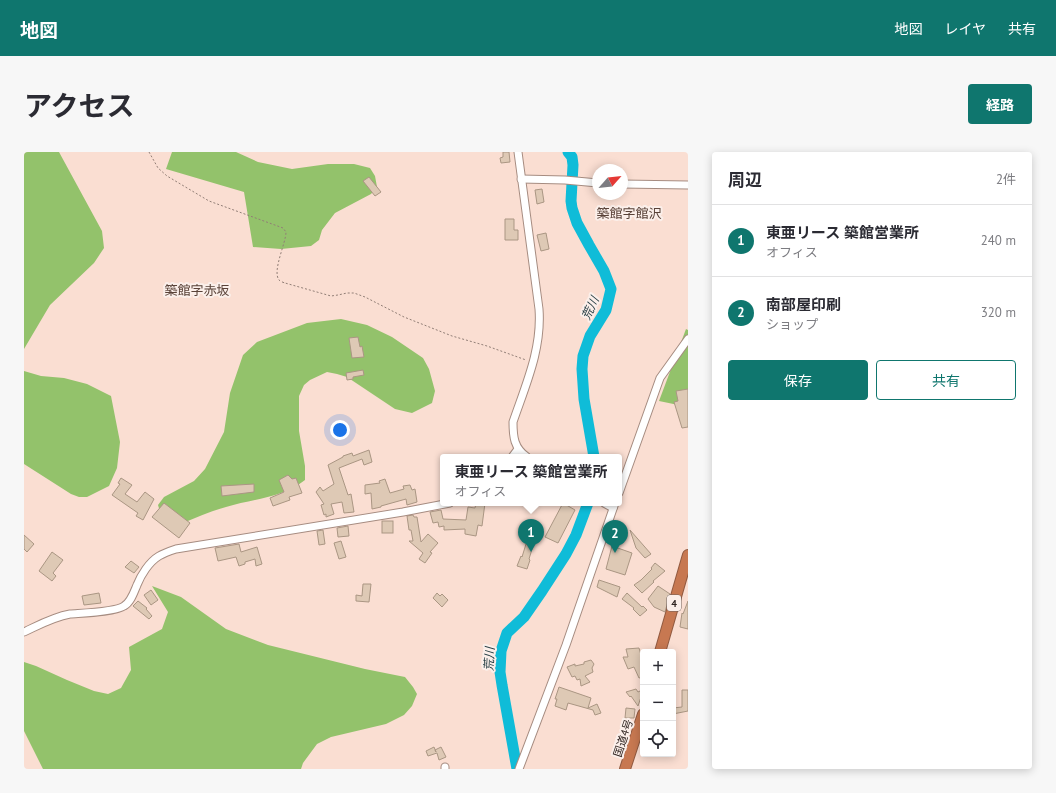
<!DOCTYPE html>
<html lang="ja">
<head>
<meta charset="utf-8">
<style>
	:root { --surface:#fff; --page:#f7f7f7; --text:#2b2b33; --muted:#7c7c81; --line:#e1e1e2; --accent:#0f766e }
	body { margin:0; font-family:"PT Sans","Noto Sans JP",sans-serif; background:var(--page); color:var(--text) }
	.controls { position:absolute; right:12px; bottom:12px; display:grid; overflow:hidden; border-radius:4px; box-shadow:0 2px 10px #0003 }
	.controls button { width:36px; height:36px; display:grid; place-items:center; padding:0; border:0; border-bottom:1px solid var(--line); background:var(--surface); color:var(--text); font:20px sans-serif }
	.compass { position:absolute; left:568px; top:12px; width:36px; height:36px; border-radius:50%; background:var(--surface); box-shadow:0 2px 10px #0003; rotate:63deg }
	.you { position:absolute; left:316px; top:278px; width:14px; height:14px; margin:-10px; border:3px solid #fff; border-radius:50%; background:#1a73e8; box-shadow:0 0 0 6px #1a73e833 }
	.badge { display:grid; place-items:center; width:26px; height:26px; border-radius:50%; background:var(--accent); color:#fff; font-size:13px; font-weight:700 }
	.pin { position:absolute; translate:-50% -33px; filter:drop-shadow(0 1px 2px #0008) }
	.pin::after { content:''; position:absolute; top:21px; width:14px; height:12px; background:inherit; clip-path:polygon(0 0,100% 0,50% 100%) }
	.popup { position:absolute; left:416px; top:302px; width:182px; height:52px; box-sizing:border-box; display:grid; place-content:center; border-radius:4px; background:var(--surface); filter:drop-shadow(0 1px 3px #0005); font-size:13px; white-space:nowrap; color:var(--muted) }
	.popup b { font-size:15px; color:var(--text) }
	.popup::after { content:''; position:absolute; left:50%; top:100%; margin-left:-8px; border:8px solid transparent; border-top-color:var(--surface) }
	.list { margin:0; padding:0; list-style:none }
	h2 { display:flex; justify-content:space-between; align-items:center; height:52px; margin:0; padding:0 16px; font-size:17px }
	h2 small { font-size:13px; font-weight:400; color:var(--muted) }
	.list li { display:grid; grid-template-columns:26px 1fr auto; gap:12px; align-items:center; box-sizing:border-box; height:72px; padding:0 16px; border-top:1px solid var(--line) }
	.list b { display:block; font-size:15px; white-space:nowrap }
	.list p { margin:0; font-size:13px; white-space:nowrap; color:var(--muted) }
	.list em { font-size:13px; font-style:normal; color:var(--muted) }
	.actions { display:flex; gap:8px; padding:12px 16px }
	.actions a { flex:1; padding:9px 0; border:1px solid var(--accent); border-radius:4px; text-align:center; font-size:14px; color:var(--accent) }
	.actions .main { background:var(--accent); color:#fff }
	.icon { flex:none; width:22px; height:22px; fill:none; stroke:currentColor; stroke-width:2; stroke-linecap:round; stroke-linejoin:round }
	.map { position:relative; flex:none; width:664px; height:617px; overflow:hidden; border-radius:4px }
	header { display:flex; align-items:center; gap:24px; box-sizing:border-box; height:56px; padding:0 20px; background:var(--accent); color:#fff }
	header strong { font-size:19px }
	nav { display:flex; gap:22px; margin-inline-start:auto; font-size:14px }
	.intro { display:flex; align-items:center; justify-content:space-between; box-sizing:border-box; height:96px; padding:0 24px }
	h1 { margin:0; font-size:28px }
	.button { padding:10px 18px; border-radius:4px; background:var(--accent); color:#fff; font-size:14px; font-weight:700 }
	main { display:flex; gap:24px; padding:0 24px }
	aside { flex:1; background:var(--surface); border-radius:4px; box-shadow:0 2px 10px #0003 }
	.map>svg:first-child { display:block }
	.forest { fill:#93c26b }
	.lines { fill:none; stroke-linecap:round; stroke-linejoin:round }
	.river { stroke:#0fbcd8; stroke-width:11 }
	.building { fill:#dec9b5; stroke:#aa9683 }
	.minor-casing { stroke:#a68c81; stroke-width:9 }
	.highway-casing { stroke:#915a40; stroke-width:12 }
	.path { stroke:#917e76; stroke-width:1; stroke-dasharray:2 2; stroke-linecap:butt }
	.minor { stroke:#fff; stroke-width:7 }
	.highway { stroke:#c77851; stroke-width:10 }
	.labels { text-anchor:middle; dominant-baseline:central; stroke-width:4; stroke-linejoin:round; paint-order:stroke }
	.shield { fill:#fbefea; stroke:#6c605c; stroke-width:1 }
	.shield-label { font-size:10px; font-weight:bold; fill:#2e231f }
	.street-label { font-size:11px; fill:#2e231f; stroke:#fbefea }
	.water-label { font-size:12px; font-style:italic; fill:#263e44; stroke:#fbefea }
	.quarter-label { font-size:13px; fill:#594238; stroke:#fbefea }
</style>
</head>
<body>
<header>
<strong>地図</strong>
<nav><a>地図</a><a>レイヤ</a><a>共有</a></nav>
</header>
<div class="intro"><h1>アクセス</h1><a class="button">経路</a></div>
<main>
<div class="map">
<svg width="664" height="617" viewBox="0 0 664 617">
	<rect width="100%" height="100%" fill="#faded2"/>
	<g class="forest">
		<polygon points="0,0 35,0 78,79 80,96 70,111 26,153 0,197"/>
		<polygon points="148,0 212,0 234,10 268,17 304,12 330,12 346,16 351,24 353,35 347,42 311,61 298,78 295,88 287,94 257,97 229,95 220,40 142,17"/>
		<path d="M317,167L343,173L368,185L399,206L405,217L411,239L408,251L388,261L371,257L323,225L313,222L303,220L286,228L280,233L275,244V279L281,314V328C259,346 228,347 202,355C187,359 173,365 159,371L137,363L134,353L140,345L170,329L181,317L200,280L206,241L219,203L233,190L283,171Z"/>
		<polygon points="662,177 664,178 664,255 635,249"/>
		<polygon points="0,219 17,224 40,226 63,232 87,244 96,290 93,316 85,334 63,345 55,345 47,342 0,312"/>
		<polygon points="128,434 157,445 202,477 244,493 341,517 381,525 389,535 393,542 388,554 380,563 362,572 307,585 293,592 279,611 277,617 19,617 0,579 0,510 12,514 43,528 70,539 84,542 97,536 107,518 105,495 138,477 144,460"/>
	</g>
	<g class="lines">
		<g class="river">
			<polyline points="544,0 548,5 549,13 547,49 548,56 553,71 565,93 580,119 587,137 582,158 566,184 559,204 558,217 560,247 570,305"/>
			<polyline points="493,617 478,533 476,520 477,499 483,481 500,465 518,439 542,402 552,383 564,351"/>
		</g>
	</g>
	<g class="building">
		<polygon points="479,0 485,0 486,10 477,11 476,6 479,5"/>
		<polygon points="345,25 357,40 351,44 339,29"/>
		<polygon points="518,37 520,50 513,52 511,38"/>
		<polygon points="481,67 490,67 490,78 494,78 494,88 481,88"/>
		<polygon points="522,81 525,97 517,99 513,83"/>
		<polygon points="334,185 336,195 338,194 340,205 328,206 325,186"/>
		<polygon points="339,218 340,223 329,225 329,227 323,228 322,221"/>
		<polygon points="664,237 664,275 658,276 650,250 654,249 652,239"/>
		<polygon points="345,298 348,310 340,313 338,307 315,316 324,343 327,342 330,360 320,361 318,350 307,352 310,362 302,365 302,362 300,363 297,353 300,352 292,340 296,335 299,339 310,332 304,313 319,305 319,304 328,301 329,304"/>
		<polygon points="264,323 268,327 272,326 278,341 265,345 266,348 249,354 246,346 260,340 255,328"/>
		<polygon points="97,326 108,333 101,342 113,350 121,340 130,347 119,368 112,364 114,361 88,343 96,332 94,331"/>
		<polygon points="361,327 366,341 380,337 379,334 386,333 388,338 391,337 393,350 383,353 382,347 357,354 357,355 348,357 347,341 341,342 341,333 356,331 355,329"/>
		<polygon points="230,332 230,340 198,344 197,334"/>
		<polygon points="140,351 166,371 155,386 128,365"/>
		<polygon points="452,351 461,351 458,374 454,373 452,384 441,382 441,377 420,378 420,374 415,375 414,370 409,371 406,360 417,358 419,367 442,368 444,355 451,356"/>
		<polygon points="539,351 551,358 534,391 521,385"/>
		<polygon points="389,363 390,365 393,365 397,390 404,382 414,391 406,400 408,401 401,411 395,407 399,401 385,389 389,389 387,378 385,378 383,364"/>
		<rect x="358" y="369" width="11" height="12"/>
		<polygon points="324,374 325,384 314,385 313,376"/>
		<polygon points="299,378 301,392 295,393 293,379"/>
		<polygon points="606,378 627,402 621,406 612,396"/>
		<polygon points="0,383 10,392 3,400 0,397"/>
		<polygon points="317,389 322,405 315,407 310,391"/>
		<polygon points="215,392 217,400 233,395 238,412 232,414 231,407 221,410 221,412 215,414 212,405 194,409 191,396"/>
		<polygon points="502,392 509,394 505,407 506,408 503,417 493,414 497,404 498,405"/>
		<polygon points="588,394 608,401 601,423 582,417"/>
		<polygon points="28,400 39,408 29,421 32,424 28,429 15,419"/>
		<polygon points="107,409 115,415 110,421 101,415"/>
		<polygon points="631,411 641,419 629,429 630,430 618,441 610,433 617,428 628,417 627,416"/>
		<polygon points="575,428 596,435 593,445 573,435"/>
		<polygon points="339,432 347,432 345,450 332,449 332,443 338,444"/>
		<polygon points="634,434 646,442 641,460 630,455 624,447"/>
		<polygon points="127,438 134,448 127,453 120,443"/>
		<polygon points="75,441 77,451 60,453 58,444"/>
		<polygon points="413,441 416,444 418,442 424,448 418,455 409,446"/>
		<polygon points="603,441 618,455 619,454 623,458 616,464 609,457 610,456 598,447"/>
		<polygon points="114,449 123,456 122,457 128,464 125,467 109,454"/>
		<polygon points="664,449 664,477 656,475 658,461 659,462"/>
		<polygon points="615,496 619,510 619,525 615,526 610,515 604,517 599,505 604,505 602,497"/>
		<polygon points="567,508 570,512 568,516 569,520 561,524 566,530 557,534 556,527 553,528 551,524 548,525 543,515 551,512 551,514 560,512 560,510"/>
		<polygon points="535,535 567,546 564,556 573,552 577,561 571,563 569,558 544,551 542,558 531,554 533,547 531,547"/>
		<polygon points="612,537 614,540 616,539 618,542 614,554 607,544 606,545 602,540"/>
		<polygon points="658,538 664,538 664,559 649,562 649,556 658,555"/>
		<polygon points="602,556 611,557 610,566 601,566"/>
		<polygon points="410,595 412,600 411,598 417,595 422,605 415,608 413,601 404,604 402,599"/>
	</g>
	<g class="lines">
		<defs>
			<g id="minor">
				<path d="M494,0L515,157C518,197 502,232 489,270C489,285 490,296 503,305"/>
				<polyline points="497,27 541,28 574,31"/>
				<polyline points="598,32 664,33"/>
				<polyline points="488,305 494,297"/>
				<polyline points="595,341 636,226 664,187"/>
				<polyline points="580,351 589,356"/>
				<path d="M0,480C15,473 29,465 46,462C58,461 92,460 100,454C107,450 110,440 113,433C117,423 125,410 135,404C140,401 146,399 152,397L379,360L426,351"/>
				<polyline points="421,615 421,617"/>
				<polyline points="495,617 542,493 591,351"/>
			</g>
			<g id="highway">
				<polyline points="636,500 664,403"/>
				<polyline points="601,617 619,562"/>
			</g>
		</defs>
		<use href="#minor" class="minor-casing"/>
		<use href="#highway" class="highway-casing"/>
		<path class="path" d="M125,0L134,16L143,24L185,49L259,76L262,80C262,91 248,119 255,128C256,129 260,131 261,131L307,144L314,143L323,141H330L341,145L380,165L428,184L463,194L502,208"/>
		<use href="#minor" class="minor"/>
		<use href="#highway" class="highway"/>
	</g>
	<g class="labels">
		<rect class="shield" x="643" y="443" width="14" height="16" rx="3"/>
		<g class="shield-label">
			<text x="650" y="451">4</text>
		</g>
		<g class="street-label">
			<text transform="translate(599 586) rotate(-72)">国道4号</text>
		</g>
		<g class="water-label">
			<text transform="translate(566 156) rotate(-65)">荒川</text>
			<text transform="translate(465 507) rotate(-87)">荒川</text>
		</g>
		<g class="quarter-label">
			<text x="605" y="61">築館字館沢</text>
			<text x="173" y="138">築館字赤坂</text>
		</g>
	</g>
</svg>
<div class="controls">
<button>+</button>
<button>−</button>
<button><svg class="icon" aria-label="locate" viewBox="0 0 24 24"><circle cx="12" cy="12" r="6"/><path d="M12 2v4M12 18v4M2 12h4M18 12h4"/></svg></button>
</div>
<svg class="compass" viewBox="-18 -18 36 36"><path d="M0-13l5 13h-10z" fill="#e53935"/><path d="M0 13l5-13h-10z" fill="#7c7c81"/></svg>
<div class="you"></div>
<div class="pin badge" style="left:507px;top:400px">1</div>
<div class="popup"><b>東亜リース 築館営業所</b>オフィス</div>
<div class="pin badge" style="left:591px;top:401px">2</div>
</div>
<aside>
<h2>周辺<small>2件</small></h2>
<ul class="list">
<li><span class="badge">1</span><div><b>東亜リース 築館営業所</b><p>オフィス</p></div><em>240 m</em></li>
<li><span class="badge">2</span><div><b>南部屋印刷</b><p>ショップ</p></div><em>320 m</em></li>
</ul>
<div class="actions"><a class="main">保存</a><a>共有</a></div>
</aside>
</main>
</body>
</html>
